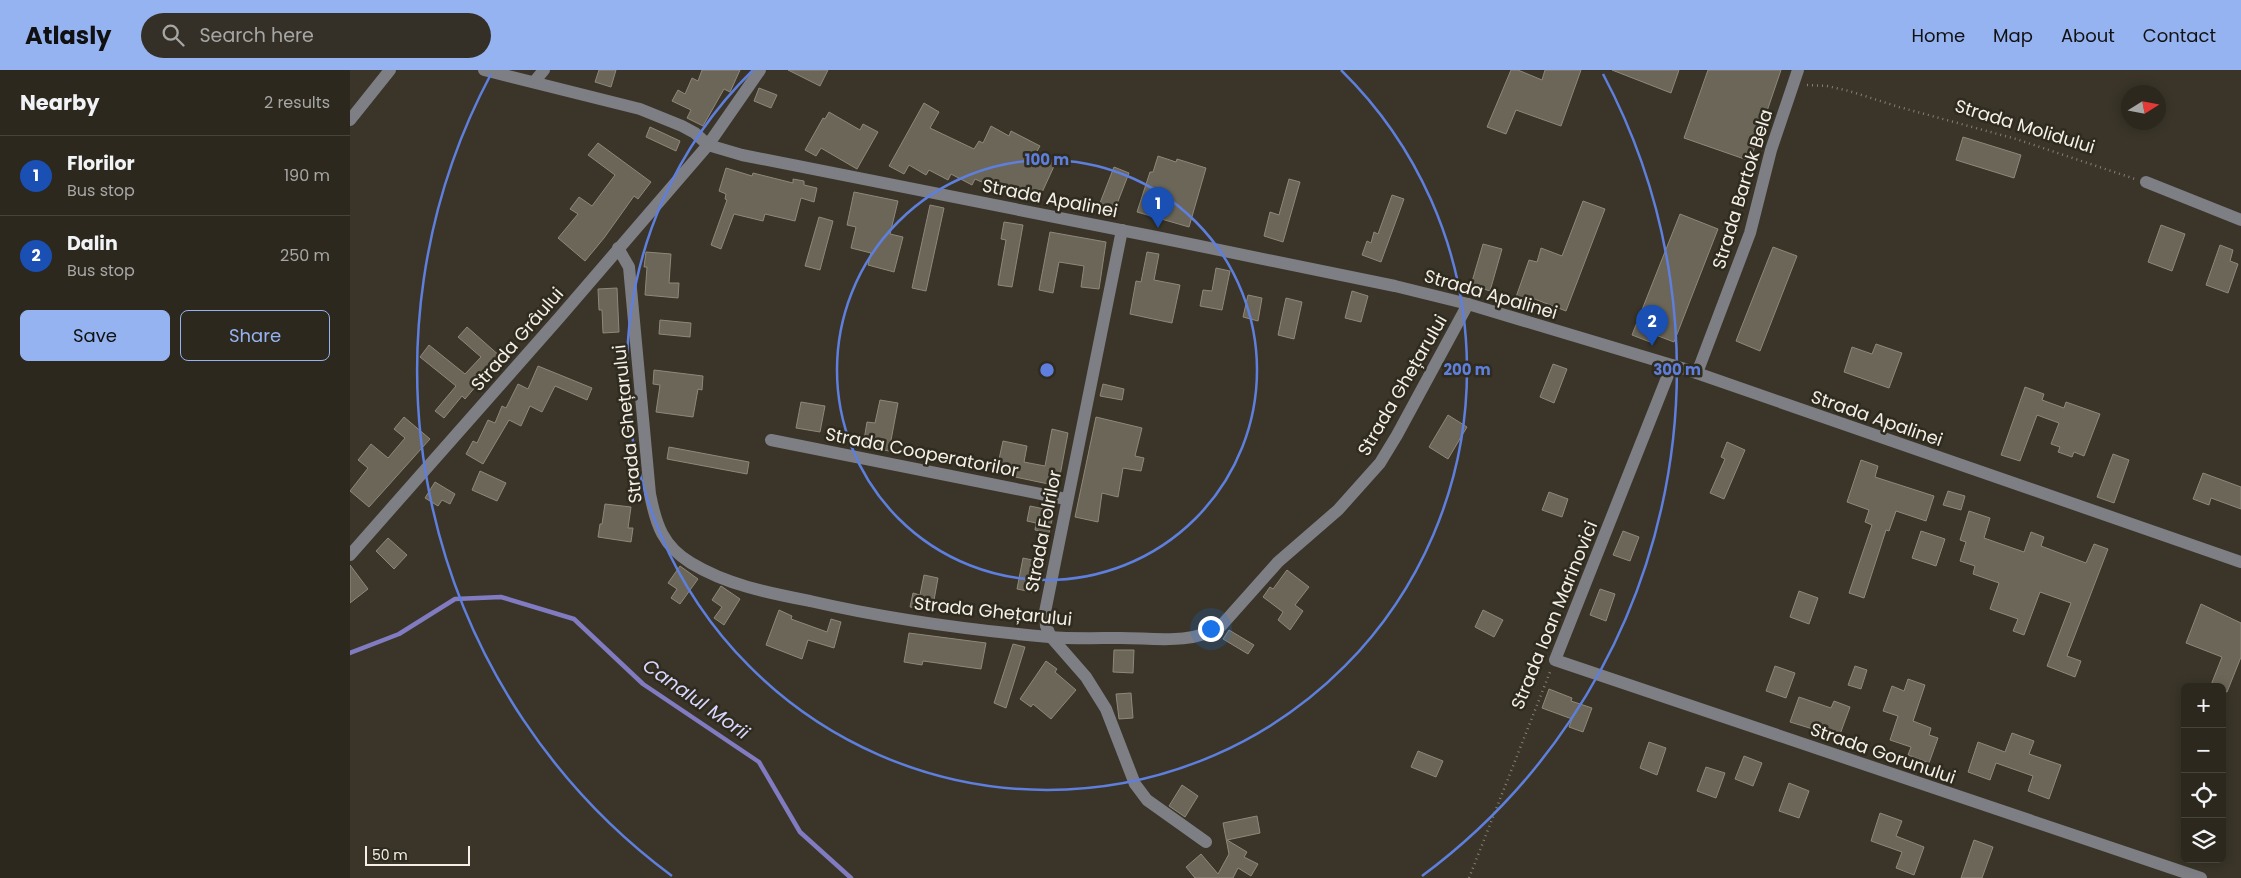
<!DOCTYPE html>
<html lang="en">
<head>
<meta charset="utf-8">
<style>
	:root { --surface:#2c281e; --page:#343027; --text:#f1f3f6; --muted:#a6a6a4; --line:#48443c; --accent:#95b2f1 }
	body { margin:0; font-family:Poppins,sans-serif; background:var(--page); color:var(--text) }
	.controls { position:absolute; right:15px; bottom:15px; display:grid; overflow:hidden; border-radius:8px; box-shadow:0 2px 12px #0003 }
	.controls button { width:45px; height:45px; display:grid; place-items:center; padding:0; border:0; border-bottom:1px solid var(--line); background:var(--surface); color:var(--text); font:25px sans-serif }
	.compass { position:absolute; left:1771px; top:15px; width:45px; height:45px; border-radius:50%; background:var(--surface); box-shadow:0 2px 12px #0003; rotate:79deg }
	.scale { position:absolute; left:15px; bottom:12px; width:105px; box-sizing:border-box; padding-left:5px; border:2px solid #f4f0e9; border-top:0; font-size:14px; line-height:18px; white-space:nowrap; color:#f4f0e9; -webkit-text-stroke:4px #302b1f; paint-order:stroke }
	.you { position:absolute; left:860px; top:558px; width:18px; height:18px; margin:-12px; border:4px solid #fff; border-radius:50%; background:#1a73e8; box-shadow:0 0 0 8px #1a73e833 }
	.badge { display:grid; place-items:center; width:32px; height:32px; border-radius:50%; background:var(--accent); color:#fff; font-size:16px; font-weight:700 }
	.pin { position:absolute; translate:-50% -41px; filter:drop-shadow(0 1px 2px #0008) }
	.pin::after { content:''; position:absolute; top:26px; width:18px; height:15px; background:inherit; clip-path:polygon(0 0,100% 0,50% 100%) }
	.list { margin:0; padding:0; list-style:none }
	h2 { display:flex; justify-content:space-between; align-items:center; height:65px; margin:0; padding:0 20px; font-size:21px }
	h2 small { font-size:16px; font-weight:400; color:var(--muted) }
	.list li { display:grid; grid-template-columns:32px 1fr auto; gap:15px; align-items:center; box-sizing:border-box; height:80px; padding:0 20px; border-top:1px solid var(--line) }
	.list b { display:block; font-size:19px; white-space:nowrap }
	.list p { margin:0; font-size:16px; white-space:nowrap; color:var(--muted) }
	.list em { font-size:16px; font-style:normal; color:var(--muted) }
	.actions { display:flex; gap:10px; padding:15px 20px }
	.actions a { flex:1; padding:11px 0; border:1px solid var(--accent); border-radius:8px; text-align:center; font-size:18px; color:var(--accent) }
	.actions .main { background:var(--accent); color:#111 }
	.icon { flex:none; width:28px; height:28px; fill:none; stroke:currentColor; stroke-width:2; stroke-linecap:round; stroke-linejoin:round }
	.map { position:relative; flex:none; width:1891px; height:808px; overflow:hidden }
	header { display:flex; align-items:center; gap:30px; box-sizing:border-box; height:70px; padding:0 25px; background:var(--accent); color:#111 }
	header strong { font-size:24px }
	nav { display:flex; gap:28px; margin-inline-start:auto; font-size:18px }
	.search { width:350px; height:45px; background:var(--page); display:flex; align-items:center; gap:12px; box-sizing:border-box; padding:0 18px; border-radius:28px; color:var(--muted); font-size:19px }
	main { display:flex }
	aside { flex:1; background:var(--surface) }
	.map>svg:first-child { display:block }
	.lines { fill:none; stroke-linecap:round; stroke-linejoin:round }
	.stream { stroke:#817bc2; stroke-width:4.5 }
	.building { fill:#6b6658; stroke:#8f887a }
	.path { stroke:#848075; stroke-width:2.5; stroke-dasharray:1 4; stroke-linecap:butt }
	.minor { stroke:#7e7e85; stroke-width:12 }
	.ring { fill:none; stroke:#5e7fdd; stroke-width:2.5 }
	.labels { text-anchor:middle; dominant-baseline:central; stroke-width:5; stroke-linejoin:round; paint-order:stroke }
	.street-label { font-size:18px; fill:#f4f0e9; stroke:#302b1f }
	.water-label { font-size:19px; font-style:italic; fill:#d9d7ff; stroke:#302b1f }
	.centre { fill:#5e7fdd; stroke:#302b1f; stroke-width:2.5 }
	.ring-label { font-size:15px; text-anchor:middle; font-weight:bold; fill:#5e7fdd; stroke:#302b1f; stroke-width:5; stroke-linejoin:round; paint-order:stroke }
</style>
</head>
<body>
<header>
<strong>Atlasly</strong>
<div class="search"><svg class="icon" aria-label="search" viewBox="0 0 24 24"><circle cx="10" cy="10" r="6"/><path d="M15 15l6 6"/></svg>Search here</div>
<nav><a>Home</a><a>Map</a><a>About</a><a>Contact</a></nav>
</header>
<main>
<aside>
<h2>Nearby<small>2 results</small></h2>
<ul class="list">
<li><span class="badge" style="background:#1a4fb4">1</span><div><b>Florilor</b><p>Bus stop</p></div><em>190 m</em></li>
<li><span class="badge" style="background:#1a4fb4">2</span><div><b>Dalin</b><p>Bus stop</p></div><em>250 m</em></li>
</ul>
<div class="actions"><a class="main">Save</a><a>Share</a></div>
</aside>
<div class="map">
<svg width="1891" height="808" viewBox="0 0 1891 808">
	<rect width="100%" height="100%" fill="#3a3528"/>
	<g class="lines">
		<polyline class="stream" points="0,583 49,564 105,529 151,527 224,549 293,614 409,692 450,762 501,808"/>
	</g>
	<g class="building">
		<polygon points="249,0 266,0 261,17 245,12"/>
		<polygon points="352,0 390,0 380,22 374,19 353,56 337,48 341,40 322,31 328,20 335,24 342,8 348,11"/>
		<polygon points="438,0 478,0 470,16"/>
		<polygon points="1161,0 1168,0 1192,10 1195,0 1231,0 1211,56 1166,40 1156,64 1137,57"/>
		<polygon points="1262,0 1329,0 1321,23"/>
		<polygon points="1358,0 1431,0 1400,91 1334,68"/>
		<polygon points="409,18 427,25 421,38 404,31"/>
		<polygon points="574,33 589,42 580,58 624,79 629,71 633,73 641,56 659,66 661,61 690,76 685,85 705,94 689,129 669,119 667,123 648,114 645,118 625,109 622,115 601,104 598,110 579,100 576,105 559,95 554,104 539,96"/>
		<polygon points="479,42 510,60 513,54 528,62 507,99 471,78 466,86 455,80 473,48 475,49"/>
		<polygon points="300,57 330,71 326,81 296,67"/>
		<polygon points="1613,67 1671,85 1664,108 1606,90"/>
		<polygon points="248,73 301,112 288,129 284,126 254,168 235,191 208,168 228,144 220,139 229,127 242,136 265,105 238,85"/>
		<polygon points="808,86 826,92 827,89 856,98 839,157 787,142 800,102 803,102"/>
		<polygon points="764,97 779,103 765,139 750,133"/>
		<polygon points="376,98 402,106 403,103 443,113 443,109 454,111 454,115 467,118 464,132 451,128 445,151 415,144 413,151 384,144 371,179 361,175 377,130 375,129 376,124 369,121"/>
		<polygon points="939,109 950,112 933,172 914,166 920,142 929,145"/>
		<polygon points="504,122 548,131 540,164 553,167 544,202 518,195 521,183 501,178 506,157 497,155"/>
		<polygon points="1042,125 1054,129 1031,192 1012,185 1017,171 1021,173 1024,162 1028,164"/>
		<polygon points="1233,131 1255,139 1216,241 1182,228 1181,232 1166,227 1179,190 1187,192 1191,178 1212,186"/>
		<polygon points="580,135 594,138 576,221 562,218"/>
		<polygon points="1330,144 1368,159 1324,272 1303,264 1300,272 1282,265"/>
		<polygon points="469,147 483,151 470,200 455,196"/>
		<polygon points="654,152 673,155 662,217 648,215 656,170 651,169"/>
		<polygon points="1811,155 1835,164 1822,201 1798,192"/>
		<polygon points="700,162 756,172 749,219 731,217 734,196 709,192 703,223 689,220"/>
		<polygon points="1133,174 1152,179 1140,221 1121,215"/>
		<polygon points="1870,175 1883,180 1880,191 1888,194 1878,223 1856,215"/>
		<polygon points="1423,177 1447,186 1410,281 1386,271"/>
		<polygon points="296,182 321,184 319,213 329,213 328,228 295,225 297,197 294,197"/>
		<polygon points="797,182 809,184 804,210 830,215 822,253 780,244 786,211 791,212"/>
		<polygon points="866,198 880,201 872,240 850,236 853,220 862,221"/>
		<polygon points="267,218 269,262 253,263 252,240 249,240 248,219"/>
		<polygon points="1002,221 1018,226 1011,252 995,248"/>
		<polygon points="898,225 912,228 908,251 893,247"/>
		<polygon points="936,228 952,232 944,269 928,265"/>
		<polygon points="310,250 341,253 340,267 309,264"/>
		<polygon points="117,257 151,287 115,329 112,326 94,348 85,341 106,316 70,287 79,275 115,304 131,287 108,267"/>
		<polygon points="1526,274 1552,283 1539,318 1494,302 1502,277 1522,284"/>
		<polygon points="1203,294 1217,299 1204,333 1190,327"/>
		<polygon points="188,296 242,318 237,330 205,316 192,342 180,336 171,356 159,350 133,394 116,384 123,371 127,373 138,350 145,353 152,336 156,338 168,314 178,319"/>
		<polygon points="304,300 353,306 352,320 348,319 343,347 306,342 310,315 303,314"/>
		<polygon points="753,314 774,319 772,330 750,326"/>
		<polygon points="1675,317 1694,324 1692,330 1714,338 1716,332 1750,344 1734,386 1724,382 1722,387 1708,382 1710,377 1701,374 1709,353 1687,345 1670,391 1651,385"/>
		<polygon points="530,330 548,333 539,381 513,376 517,352 525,353"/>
		<polygon points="451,332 475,336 470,362 446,358"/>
		<polygon points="1098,345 1117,357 1098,389 1079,377"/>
		<polygon points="54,347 80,369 19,437 0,421 18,398 8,390 21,374 38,388 55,368 44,359"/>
		<polygon points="746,347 792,358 785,386 794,388 791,401 773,398 768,427 752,423 748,452 725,447"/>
		<polygon points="702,359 718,363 708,416 646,403 653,371 677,376 674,392 695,396"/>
		<polygon points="1377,372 1395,380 1374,429 1360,423 1375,389 1371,387"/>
		<polygon points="319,377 399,392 397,404 317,389"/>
		<polygon points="1763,384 1779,390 1764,433 1747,427"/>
		<polygon points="1511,390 1528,396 1525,407 1584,426 1576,451 1546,441 1539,461 1536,460 1514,528 1499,523 1522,455 1515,452 1519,440 1497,432"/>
		<polygon points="130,401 156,413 147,431 122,420"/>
		<polygon points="1853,403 1891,417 1891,439 1861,428 1859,435 1843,429"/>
		<polygon points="85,412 105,424 100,434 92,430 88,436 75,428"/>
		<polygon points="1598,421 1615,426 1611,440 1593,435"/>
		<polygon points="1199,422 1218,429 1212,447 1192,440"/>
		<polygon points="255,434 281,437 278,458 283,458 281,472 248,467 250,454 252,454"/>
		<polygon points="680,436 704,441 699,463 685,460 686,453 677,451"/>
		<polygon points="1619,441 1640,448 1634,468 1674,482 1681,462 1694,467 1691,476 1736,493 1744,474 1758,479 1717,586 1731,591 1725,607 1697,596 1721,533 1690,522 1674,565 1663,561 1668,549 1640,539 1649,513 1623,504 1625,496 1610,491 1616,472 1610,470"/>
		<polygon points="1273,461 1289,467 1280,491 1263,485"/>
		<polygon points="1571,461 1595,469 1586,496 1562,488"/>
		<polygon points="38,468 57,485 44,499 26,481"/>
		<polygon points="673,488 692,492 687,523 667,519"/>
		<polygon points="0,495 18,519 0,533"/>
		<polygon points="330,496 348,509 330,534 321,528 327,519 318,513"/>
		<polygon points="937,500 959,517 945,535 953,541 940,560 928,550 933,542 913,527 920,517 923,519"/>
		<polygon points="574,505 588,508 582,541 560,537 563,523 570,525"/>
		<polygon points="371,516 390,529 374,555 364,548 372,537 362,530"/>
		<polygon points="1250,519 1265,524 1256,551 1240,545"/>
		<polygon points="1449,521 1468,528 1459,554 1440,547"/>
		<polygon points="1851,534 1891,553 1891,587 1877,622 1872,620 1872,617 1861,615 1872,587 1836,573"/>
		<polygon points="429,540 442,546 441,549 477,562 481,549 491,552 484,578 458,570 452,589 416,575"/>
		<polygon points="1133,540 1153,550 1144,567 1125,557"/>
		<polygon points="879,560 904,575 898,584 873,569"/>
		<polygon points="559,563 636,573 631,599 573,591 572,595 554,592"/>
		<polygon points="663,574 675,577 656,638 644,633"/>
		<polygon points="764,580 784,580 783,603 763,602"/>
		<polygon points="696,591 707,599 705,602 726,620 701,649 683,634 681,637 670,629"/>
		<polygon points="1425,596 1445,603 1436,628 1416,621"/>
		<polygon points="1505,596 1517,600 1511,619 1498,615"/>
		<polygon points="1558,609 1575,615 1563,651 1581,658 1579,665 1588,668 1579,693 1558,685 1561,677 1540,670 1548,646 1533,641 1542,616 1554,621"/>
		<polygon points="1199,619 1222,628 1221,631 1242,638 1233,662 1219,657 1222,649 1192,638"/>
		<polygon points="781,623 783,648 769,649 766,624"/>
		<polygon points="1449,627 1481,638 1484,631 1500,637 1489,667 1440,652"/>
		<polygon points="1662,663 1684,671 1679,684 1711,695 1699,729 1678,721 1683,706 1646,693 1640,710 1618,702 1628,672 1655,682"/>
		<polygon points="1299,672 1316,678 1307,705 1290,698"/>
		<polygon points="1068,681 1093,691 1086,707 1061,697"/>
		<polygon points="1394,686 1412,693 1403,716 1385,709"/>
		<polygon points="1356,697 1375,703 1366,728 1347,721"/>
		<polygon points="1439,713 1459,721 1449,748 1429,741"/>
		<polygon points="832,715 848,726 835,747 819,736"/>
		<polygon points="1530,743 1552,751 1546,766 1574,777 1564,805 1546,798 1552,782 1521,771"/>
		<polygon points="907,746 910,763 877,770 897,782 894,787 908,794 901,806 888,798 883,808 845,808 836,797 851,784 868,804 879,784 873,753"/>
		<polygon points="1624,770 1643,777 1632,808 1611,808"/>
	</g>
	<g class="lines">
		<g class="path">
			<polyline points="1457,15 1477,16 1499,21 1549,37 1666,69 1785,109"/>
			<polyline points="1119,808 1200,602"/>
		</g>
		<g class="minor">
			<polyline points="134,0 290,39 332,56 345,63 358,75 392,85 806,167 1045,216 1118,234 1335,299 1891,492"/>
			<polyline points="184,12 194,0"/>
			<polyline points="0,50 40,0"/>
			<polyline points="1796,112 1891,150"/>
			<polyline points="772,160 695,542 696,556 701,567 736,607 756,639 785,714 797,730 856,772"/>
			<path d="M268,178L279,197L300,424C306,455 313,476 341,493C377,515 419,523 460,531C538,549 619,560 699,567C723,569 748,568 771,568C804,568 842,575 871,556L928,492L988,440L1030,393L1047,365L1118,234"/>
			<polyline points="1322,295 1205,590 1851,808"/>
			<polyline points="1347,303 1400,163 1421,80 1448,0"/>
			<polyline points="421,370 716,429"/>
			<polyline points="0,485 209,248 358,75 410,0"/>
		</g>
	</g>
	<g class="ring">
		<circle cx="697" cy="300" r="210"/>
		<path d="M991 0A420 420 0 1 1 403 0"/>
		<path d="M322 806A630 630 0 0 1 141 4M1253 4A630 630 0 0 1 1072 806"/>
	</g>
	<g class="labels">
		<g class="street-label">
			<text transform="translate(1675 56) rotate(17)">Strada Molidului</text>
			<text transform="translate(1392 119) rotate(-73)">Strada Bartok Bela</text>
			<text transform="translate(700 128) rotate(11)">Strada Apalinei</text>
			<text transform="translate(1141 224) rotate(16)">Strada Apalinei</text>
			<text transform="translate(167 269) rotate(-49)">Strada Grâului</text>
			<text transform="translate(1052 315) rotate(-60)">Strada Ghețarului</text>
			<text transform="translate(1527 348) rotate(19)">Strada Apalinei</text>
			<text transform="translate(277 354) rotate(-96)">Strada Ghețarului</text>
			<text transform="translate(572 382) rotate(11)">Strada Cooperatorilor</text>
			<text transform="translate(693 461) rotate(-79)">Strada Folrilor</text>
			<text transform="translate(643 541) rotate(6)">Strada Ghețarului</text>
			<text transform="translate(1204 545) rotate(-68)">Strada Ioan Marinovici</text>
			<text transform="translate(1533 683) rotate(19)">Strada Gorunului</text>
		</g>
		<g class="water-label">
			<text transform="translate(346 629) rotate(35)">Canalul Morii</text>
		</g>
	</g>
	<circle cx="697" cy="300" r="8" class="centre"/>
	<g class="ring-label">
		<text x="697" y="95">100 m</text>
		<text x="1117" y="305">200 m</text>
		<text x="1327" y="305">300 m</text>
	</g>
</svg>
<div class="controls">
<button>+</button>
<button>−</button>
<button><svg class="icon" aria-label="locate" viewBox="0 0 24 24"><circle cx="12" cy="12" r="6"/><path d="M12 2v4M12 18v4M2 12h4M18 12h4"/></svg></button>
<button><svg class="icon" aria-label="layers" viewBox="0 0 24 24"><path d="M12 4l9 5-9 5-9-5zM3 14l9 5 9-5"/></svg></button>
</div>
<svg class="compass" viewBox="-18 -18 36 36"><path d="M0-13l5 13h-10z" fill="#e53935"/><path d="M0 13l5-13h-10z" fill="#a6a6a4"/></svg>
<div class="scale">50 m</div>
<div class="you"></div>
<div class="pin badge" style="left:808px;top:158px;background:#1a4fb4">1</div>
<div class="pin badge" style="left:1302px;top:276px;background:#1a4fb4">2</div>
</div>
</main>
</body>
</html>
